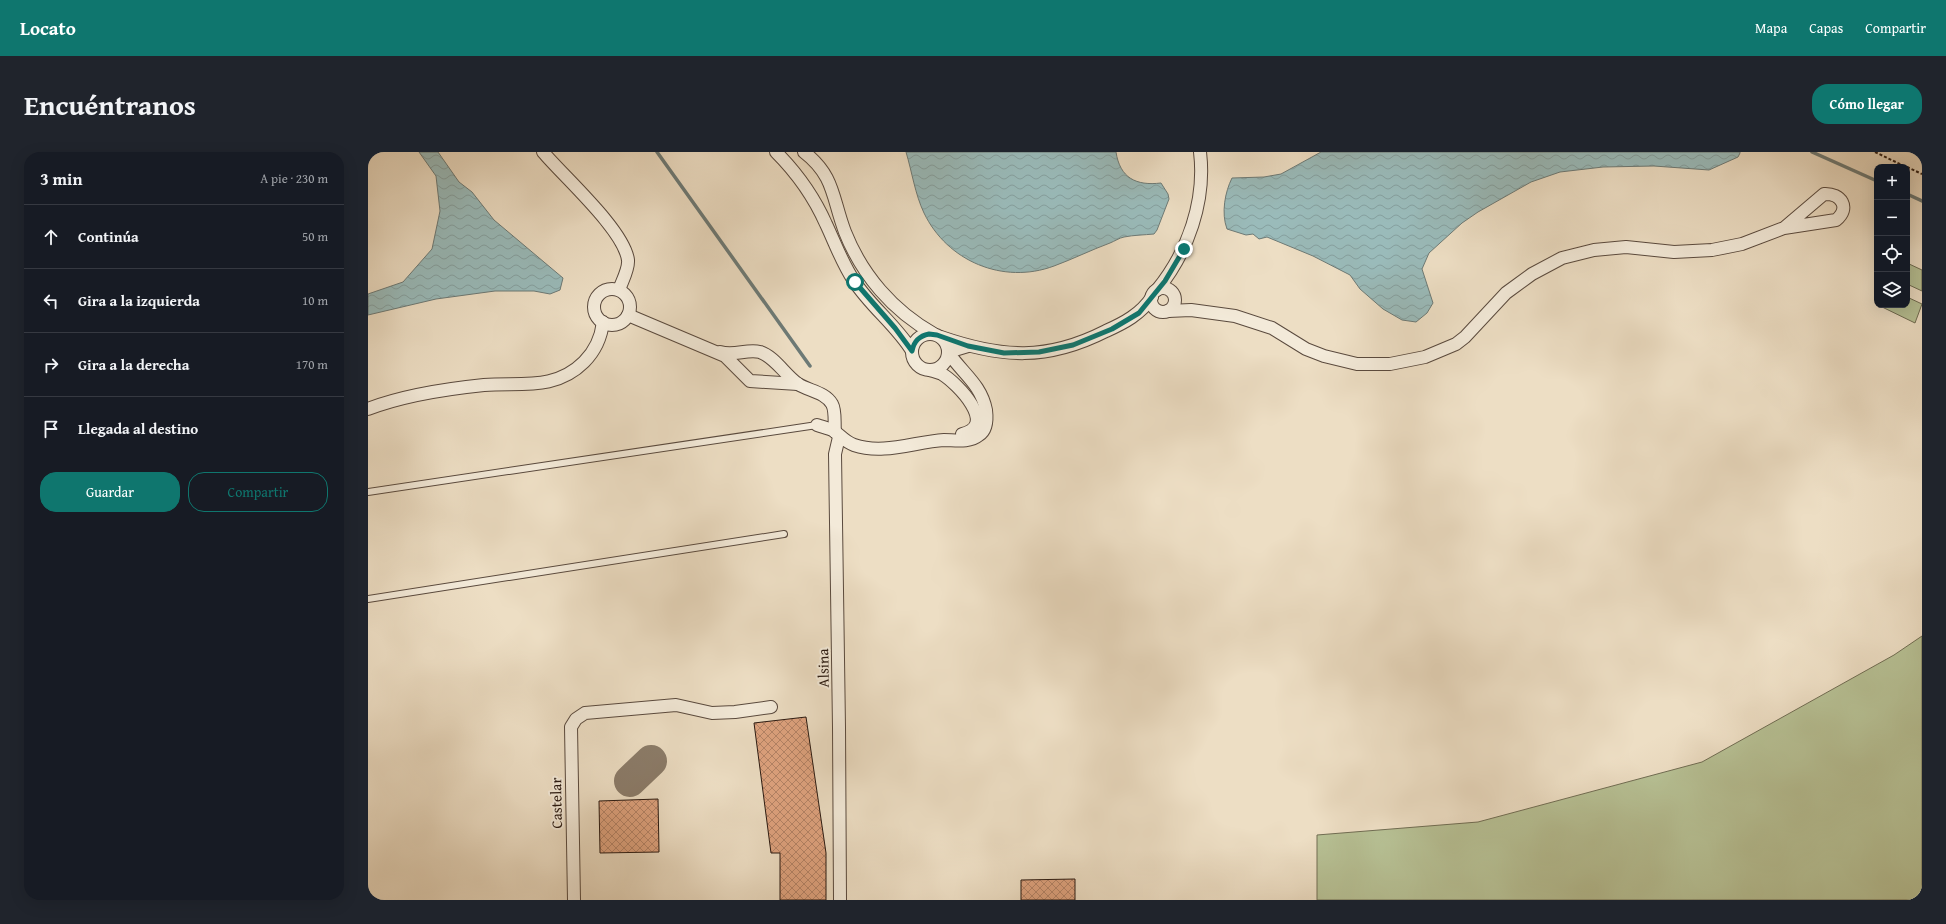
<!DOCTYPE html>
<html lang="es">
<head>
<meta charset="utf-8">
<style>
	:root { --surface:#171b24; --page:#20242c; --text:#f1f3f6; --muted:#9ea1a6; --line:#363941; --accent:#0f766e }
	body { margin:0; font-family:"Gentium Book Plus",serif; background:var(--page); color:var(--text) }
	.controls { position:absolute; right:12px; top:12px; display:grid; overflow:hidden; border-radius:8px; box-shadow:0 4px 16px #0002 }
	.controls button { width:36px; height:36px; display:grid; place-items:center; padding:0; border:0; border-bottom:1px solid var(--line); background:var(--surface); color:var(--text); font:20px sans-serif }
	.stop { position:absolute; width:12px; height:12px; margin:-9px; border:3px solid #0f766e; border-radius:50%; background:#fff }
	.stop.end { background:#0f766e; border-color:#fff; box-shadow:0 1px 4px #0008 }
	.list { margin:0; padding:0; list-style:none }
	h2 { display:flex; justify-content:space-between; align-items:center; height:52px; margin:0; padding:0 16px; font-size:17px }
	h2 small { font-size:13px; font-weight:400; color:var(--muted) }
	.list li { display:grid; grid-template-columns:26px 1fr auto; gap:12px; align-items:center; box-sizing:border-box; height:64px; padding:0 16px; border-top:1px solid var(--line) }
	.list b { display:block; font-size:15px; white-space:nowrap }
	.list em { font-size:13px; font-style:normal; color:var(--muted) }
	.actions { display:flex; gap:8px; padding:12px 16px }
	.actions a { flex:1; padding:9px 0; border:1px solid var(--accent); border-radius:16px; text-align:center; font-size:14px; color:var(--accent) }
	.actions .main { background:var(--accent); color:#fff }
	.icon { flex:none; width:22px; height:22px; fill:none; stroke:currentColor; stroke-width:2; stroke-linecap:round; stroke-linejoin:round }
	.map { position:relative; flex:none; width:1554px; height:748px; overflow:hidden; border-radius:16px }
	header { display:flex; align-items:center; gap:24px; box-sizing:border-box; height:56px; padding:0 20px; background:var(--accent); color:#fff }
	header strong { font-size:19px }
	nav { display:flex; gap:22px; margin-inline-start:auto; font-size:14px }
	.intro { display:flex; align-items:center; justify-content:space-between; box-sizing:border-box; height:96px; padding:0 24px }
	h1 { margin:0; font-size:28px }
	.button { padding:10px 18px; border-radius:16px; background:var(--accent); color:#fff; font-size:14px; font-weight:700 }
	main { display:flex; gap:24px; padding:0 24px }
	aside { flex:1; background:var(--surface); border-radius:16px; box-shadow:0 4px 16px #0002 }
	.map>svg:first-child { display:block }
	.grass { fill:#b7c195; stroke:#706d53 }
	.water { fill:url(#water-waves); stroke:#6d7a76 }
	.lines { fill:none; stroke-linecap:round; stroke-linejoin:round }
	.stream { stroke:#6d7a76; stroke-width:3.5 }
	.taxiway { stroke:#8b7c6a; stroke-width:32 }
	.building { fill:url(#building-cross-hatch); stroke:#291911 }
	.lane-casing { stroke:#5a4a3e; stroke-width:8 }
	.street-casing { stroke:#5a4a3e; stroke-width:14 }
	.path { stroke:#291911; stroke-width:2; stroke-dasharray:3 2; stroke-linecap:butt }
	.lane { stroke:#f3ead9; stroke-width:6 }
	.street { stroke:#f3ead9; stroke-width:12 }
	.route { stroke:#0f766e; stroke-width:5 }
	.labels { text-anchor:middle; dominant-baseline:central; stroke-width:4; stroke-linejoin:round; paint-order:stroke }
	.street-label { font-size:15px; fill:#291911; stroke:#f3ead9 }
</style>
</head>
<body>
<header>
<strong>Locato</strong>
<nav><a>Mapa</a><a>Capas</a><a>Compartir</a></nav>
</header>
<div class="intro"><h1>Encuéntranos</h1><a class="button">Cómo llegar</a></div>
<main>
<aside>
<h2>3 min<small>A pie · 230 m</small></h2>
<ul class="list">
<li><svg class="icon" aria-label="ahead" viewBox="0 0 24 24"><path d="M12 20V5M6 11l6-6 6 6"/></svg><div><b>Continúa</b></div><em>50 m</em></li>
<li><svg class="icon" aria-label="left" viewBox="0 0 24 24"><path d="M17 20v-9H6M10 6l-5 5 5 5"/></svg><div><b>Gira a la izquierda</b></div><em>10 m</em></li>
<li><svg class="icon" aria-label="right" viewBox="0 0 24 24"><path d="M7 20v-9h11M14 6l5 5-5 5"/></svg><div><b>Gira a la derecha</b></div><em>170 m</em></li>
<li><svg class="icon" aria-label="arrive" viewBox="0 0 24 24"><path d="M6 21V4h12l-3 4 3 4H6"/></svg><div><b>Llegada al destino</b></div></li>
</ul>
<div class="actions"><a class="main">Guardar</a><a>Compartir</a></div>
</aside>
<div class="map">
<svg width="1554" height="748" viewBox="0 0 1554 748">
	<defs>
		<pattern id="water-waves" width="16" height="10" patternUnits="userSpaceOnUse"><rect width="16" height="10" fill="#9abbba"/><path d="M0 5q4-4 8 0t8 0" fill="none" stroke="#85a09f"/></pattern>
		<pattern id="building-cross-hatch" width="8" height="8" patternUnits="userSpaceOnUse"><rect width="8" height="8" fill="#dfa37f"/><path d="M0 0l8 8M0 8l8-8" fill="none" stroke="#b58467"/></pattern>
	</defs>
	<rect width="100%" height="100%" fill="#eddec4"/>
	<filter id="stains"><feTurbulence type="fractalNoise" baseFrequency=".005" numOctaves="4"/><feColorMatrix values="0 0 0 0 .2 0 0 0 0 .09 0 0 0 0 .02 0 0 0 .5 -.17"/></filter>
	<radialGradient id="worn" r=".72"><stop offset=".6" stop-color="#630" stop-opacity="0"/><stop offset="1" stop-color="#630" stop-opacity=".3"/></radialGradient>
	<g class="grass">
		<polygon points="1539,111 1554,118 1554,139 1539,132"/>
		<polygon points="1539,145 1554,152 1547,171 1510,153 1539,153"/>
		<polygon points="1554,484 1554,748 949,748 949,683 1110,670 1334,610 1526,503"/>
	</g>
	<g class="water">
		<polygon points="51,0 70,0 91,30 104,40 126,68 195,126 192,138 182,142 166,139 127,139 68,147 0,163 0,142 35,130 64,97 72,59 68,24"/>
		<path d="M538,0H748C752,26 768,34 793,31L800,42L801,47L789,78L786,82C776,83 766,83 756,85C751,86 747,89 742,91C723,98 705,107 686,114C635,133 579,109 556,61C547,42 544,20 538,0Z"/>
		<path d="M953,0H1372V1L1370,5L1341,18L1286,14L1235,15L1192,20L1163,30L1110,60L1094,71L1061,101L1054,117L1065,151L1059,161L1048,170L1034,168L1015,157L992,137L982,123L945,104L899,85L891,87L885,82L878,83L859,77C853,61 857,40 864,26L896,25L913,22Z"/>
	</g>
	<g class="lines">
		<g class="stream">
			<polyline points="289,0 442,214"/>
			<polyline points="1444,0 1509,29"/>
			<polyline points="1539,42 1554,49"/>
		</g>
		<polyline class="taxiway" points="262,629 283,609"/>
	</g>
	<g class="building">
		<polygon points="438,565 458,701 458,748 412,748 412,701 403,701 386,571"/>
		<polygon points="290,647 291,700 232,701 231,649"/>
		<polygon points="707,727 707,748 653,748 653,728"/>
	</g>
	<g class="lines">
		<defs>
			<g id="lane">
				<polyline points="0,340 449,273"/>
				<polyline points="0,447 416,382"/>
			</g>
			<g id="street">
				<path d="M175,0C196,25 256,78 260,108C261,117 254,129 251,138"/>
				<path d="M408,0C429,21 446,45 458,72C467,91 474,111 486,129C503,155 528,173 544,199"/>
				<path d="M436,0C467,24 464,46 477,80C494,123 525,159 566,182"/>
				<circle cx="795" cy="148" r="12"/>
				<circle cx="244" cy="155" r="18"/>
				<path d="M789,138C820,100 838,49 832,0"/>
				<path d="M800,159L823,158L867,164L904,176L938,197L956,204L989,212H1022L1057,205L1088,192L1097,185L1138,141L1164,122L1194,106L1226,98L1258,95L1306,100L1344,98L1374,92L1416,76L1468,68C1483,56 1473,41 1456,42L1416,76"/>
				<polyline points="260,163 357,204 382,229 430,232"/>
				<circle cx="562" cy="200" r="18"/>
				<path d="M573,185C634,206 679,209 738,179C756,171 773,162 784,145"/>
				<path d="M352,200C366,204 379,197 392,200C407,205 417,223 430,232C441,239 457,240 464,252C468,259 466,271 467,280"/>
				<path d="M562,218C565,219 570,220 574,222C589,231 631,274 594,282"/>
				<path d="M0,257C36,243 77,237 116,233C152,230 187,239 216,210C227,199 233,187 235,170"/>
				<path d="M449,273C454,275 461,276 466,279C472,283 477,290 486,293C515,303 546,290 576,288C587,288 601,291 611,283C619,278 619,266 618,258C613,232 594,221 580,200L600,194"/>
				<polyline points="471,285 467,302 471,575 472,748"/>
				<polyline points="206,748 203,575 208,567 217,561 308,553 344,561 367,560 403,555"/>
			</g>
		</defs>
		<use href="#lane" class="lane-casing"/>
		<use href="#street" class="street-casing"/>
		<g class="path">
			<polyline points="1507,0 1538,15"/>
			<polyline points="1539,15 1554,22"/>
		</g>
		<use href="#lane" class="lane"/>
		<use href="#street" class="street"/>
	</g>
	<g class="lines">
		<path class="route" d="M487,130L527,176L544,199C546,189 551,184 561,182L569,183L600,194L636,201L671,200L705,193L744,177L771,161L797,129L816,97"/>
	</g>
	<g class="labels">
		<g class="street-label">
			<text transform="translate(455 516) rotate(-91)">Alsina</text>
			<text transform="translate(188 651) rotate(-91)">Castelar</text>
		</g>
	</g>
	<rect width="100%" height="100%" filter="url(#stains)"/>
	<rect width="100%" height="100%" fill="url(#worn)"/>
</svg>
<div class="controls">
<button>+</button>
<button>−</button>
<button><svg class="icon" aria-label="locate" viewBox="0 0 24 24"><circle cx="12" cy="12" r="6"/><path d="M12 2v4M12 18v4M2 12h4M18 12h4"/></svg></button>
<button><svg class="icon" aria-label="layers" viewBox="0 0 24 24"><path d="M12 4l9 5-9 5-9-5zM3 14l9 5 9-5"/></svg></button>
</div>
<div class="stop" style="left:487px;top:130px"></div>
<div class="stop end" style="left:816px;top:97px"></div>
</div>
</main>
</body>
</html>
